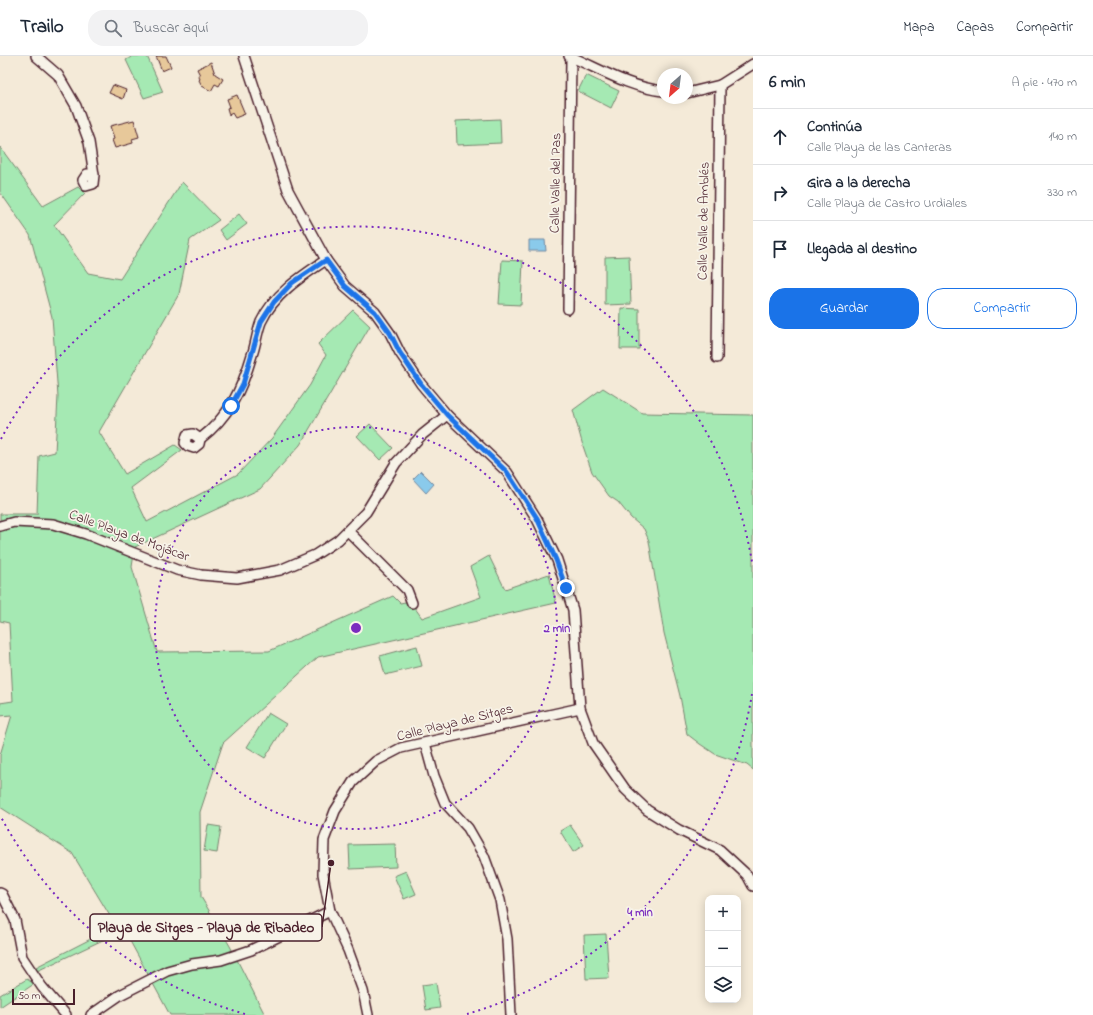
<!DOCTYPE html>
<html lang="es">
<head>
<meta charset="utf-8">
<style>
	:root { --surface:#fff; --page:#f2f2f3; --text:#1f2937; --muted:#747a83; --line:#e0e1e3; --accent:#1a73e8 }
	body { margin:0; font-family:"Indie Flower",sans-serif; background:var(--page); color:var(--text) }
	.controls { position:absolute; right:12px; bottom:12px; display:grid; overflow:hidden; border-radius:8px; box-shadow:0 2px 10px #0003 }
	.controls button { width:36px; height:36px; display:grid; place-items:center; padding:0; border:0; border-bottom:1px solid var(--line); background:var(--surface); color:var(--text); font:20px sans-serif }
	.compass { position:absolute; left:657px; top:12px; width:36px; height:36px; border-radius:50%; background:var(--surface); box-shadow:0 2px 10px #0003; rotate:208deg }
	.scale { position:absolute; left:12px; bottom:10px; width:63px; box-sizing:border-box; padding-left:4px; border:2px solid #4a1f2b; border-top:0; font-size:11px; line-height:14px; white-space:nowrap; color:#4a1f2b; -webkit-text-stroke:3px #f7f3e8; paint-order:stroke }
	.stop { position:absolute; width:12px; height:12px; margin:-9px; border:3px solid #1a73e8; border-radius:50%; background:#fff }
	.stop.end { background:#1a73e8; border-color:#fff; box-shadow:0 1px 4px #0008 }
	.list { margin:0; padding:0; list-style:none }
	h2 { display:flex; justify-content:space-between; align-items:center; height:52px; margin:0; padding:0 16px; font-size:17px }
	h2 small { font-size:13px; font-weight:400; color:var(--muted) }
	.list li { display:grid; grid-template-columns:26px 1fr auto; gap:12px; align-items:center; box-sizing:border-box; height:56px; padding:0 16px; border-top:1px solid var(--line) }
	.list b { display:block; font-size:15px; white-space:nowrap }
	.list p { margin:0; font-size:13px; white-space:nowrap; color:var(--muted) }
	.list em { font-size:13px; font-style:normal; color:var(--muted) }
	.actions { display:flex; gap:8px; padding:12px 16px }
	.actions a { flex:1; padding:9px 0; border:1px solid var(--accent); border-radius:16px; text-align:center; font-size:14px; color:var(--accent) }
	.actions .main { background:var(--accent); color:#fff }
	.icon { flex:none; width:22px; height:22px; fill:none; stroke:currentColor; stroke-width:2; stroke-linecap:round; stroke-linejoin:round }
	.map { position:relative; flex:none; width:753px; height:959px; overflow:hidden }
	header { display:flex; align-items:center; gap:24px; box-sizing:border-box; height:56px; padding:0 20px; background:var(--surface); border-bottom:1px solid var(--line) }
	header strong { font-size:19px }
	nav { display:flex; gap:22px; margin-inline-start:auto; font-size:14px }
	.search { width:280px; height:36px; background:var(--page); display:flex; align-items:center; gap:10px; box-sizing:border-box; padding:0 14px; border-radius:16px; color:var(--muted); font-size:15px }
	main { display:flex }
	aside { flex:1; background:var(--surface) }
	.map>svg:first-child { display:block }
	.green { fill:#a5e9b3; stroke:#78846f }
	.water { fill:#8acaeb; stroke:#70869e }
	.building { fill:#e7c89a; stroke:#4a1f2b }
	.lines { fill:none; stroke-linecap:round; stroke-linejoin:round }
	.street-casing { stroke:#4a1f2b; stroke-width:12 }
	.street { stroke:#f7f3e8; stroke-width:9 }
	.route { stroke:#1a73e8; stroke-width:5 }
	.ring { fill:none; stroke:#7b2cbf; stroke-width:2; stroke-dasharray:2 4 }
	.labels { text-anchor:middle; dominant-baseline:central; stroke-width:3.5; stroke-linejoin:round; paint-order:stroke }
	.street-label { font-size:14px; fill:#4a1f2b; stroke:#f7f3e8 }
	.centre { fill:#7b2cbf; stroke:#f7f3e8; stroke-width:2 }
	.ring-label { font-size:12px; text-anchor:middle; font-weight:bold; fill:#7b2cbf; stroke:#f7f3e8; stroke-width:3.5; stroke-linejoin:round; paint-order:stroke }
	.leader { fill:none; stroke:#4a1f2b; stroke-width:1.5 }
	.callout-dot { fill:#4a1f2b; stroke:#f7f3e8; stroke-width:1.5 }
	.callout { fill:#f7f3e8; stroke:#4a1f2b; stroke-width:1.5 }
	.callout-label { font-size:15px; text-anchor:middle; font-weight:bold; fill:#4a1f2b }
</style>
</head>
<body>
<header>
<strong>Trailo</strong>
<div class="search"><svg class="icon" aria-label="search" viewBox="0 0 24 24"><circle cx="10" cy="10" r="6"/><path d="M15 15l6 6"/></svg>Buscar aquí</div>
<nav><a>Mapa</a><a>Capas</a><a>Compartir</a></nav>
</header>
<main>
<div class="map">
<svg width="753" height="959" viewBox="0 0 753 959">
	<rect width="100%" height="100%" fill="#f4ead8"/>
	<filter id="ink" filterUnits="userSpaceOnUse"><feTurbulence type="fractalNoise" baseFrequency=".025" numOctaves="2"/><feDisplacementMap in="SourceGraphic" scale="8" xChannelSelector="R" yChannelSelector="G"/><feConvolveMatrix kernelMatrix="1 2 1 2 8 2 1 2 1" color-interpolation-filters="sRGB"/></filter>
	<g filter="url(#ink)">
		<g class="green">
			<polygon points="133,0 147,0 163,36 144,42 126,4"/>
			<polygon points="586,19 619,35 611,52 578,35"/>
			<polygon points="500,63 501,87 457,89 456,65"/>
			<polygon points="0,91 43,150 78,131 85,137 54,169 88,217 120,223 182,126 219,164 190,184 179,238 99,376 125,418 175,389 182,394 131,432 147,466 238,418 272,382 310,329 326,299 318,288 353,254 370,270 300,389 260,433 135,491 132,511 157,596 269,595 393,540 400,547 410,545 422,562 481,541 470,511 489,500 505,533 549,518 556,547 318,601 223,687 200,756 201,841 230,890 265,959 170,959 124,874 37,915 34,912 116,870 72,797 0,751 0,699 12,659 0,660 0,647 13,645 9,567 0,565 0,458 37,458 39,400 55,396 58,340 52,261 30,179 0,136"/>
			<polygon points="239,158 247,168 226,184 219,174"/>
			<polygon points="629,200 631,248 605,249 605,201"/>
			<polygon points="502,204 523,205 521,249 499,248"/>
			<polygon points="621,252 639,253 639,293 620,293"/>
			<polygon points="603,332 642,357 753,359 753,714 747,709 715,698 700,688 687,678 680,640 664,577 649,485 644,473 631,462 618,446 609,440 592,416 583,390 573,354"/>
			<polygon points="370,368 393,392 380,404 357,380"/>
			<polygon points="417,590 422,610 385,619 380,600"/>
			<polygon points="268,657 286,668 265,702 247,691"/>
			<polygon points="208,769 221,771 217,797 204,795"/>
			<polygon points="570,769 584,789 573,796 560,775"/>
			<polygon points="395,788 396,811 350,813 349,789"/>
			<polygon points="406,815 416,838 404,843 394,820"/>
			<polygon points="606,878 609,922 586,923 584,879"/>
			<polygon points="27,923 34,928 0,951 0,939"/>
			<polygon points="436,927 440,952 426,954 422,929"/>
		</g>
		<g class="water">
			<polygon points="529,184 545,184 546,195 529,195"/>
			<polygon points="421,415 434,428 426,437 413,423"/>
		</g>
		<g class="building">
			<polygon points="156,0 166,0 171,11 162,15"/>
			<polygon points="211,6 215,18 223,23 219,30 215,28 211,35 202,30 199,24 200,23 198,19 200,19 197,13"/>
			<polygon points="113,29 126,34 123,43 109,37"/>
			<polygon points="237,39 245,58 235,62 232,57 229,59 227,52 230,51 227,43"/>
			<polygon points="134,64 139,81 132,83 133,87 115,92 112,84 114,83 110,70"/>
		</g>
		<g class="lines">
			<defs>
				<g id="street">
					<polyline points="36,0 58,19 76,50 89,86 94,119 93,128 86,130 83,124 87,118 94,119"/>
					<polyline points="244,0 288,134 326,204 345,230 375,256 390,277 400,297 421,328 447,359 507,416 537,463 557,504 573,554 580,652 593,687 625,733 647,754 679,774 720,794 747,819 753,830"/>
					<path d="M569,0C600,13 628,31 663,35"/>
					<polyline points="687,37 720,29 753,8"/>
					<polyline points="568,253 571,1"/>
					<polyline points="717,302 720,29"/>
					<polygon points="193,378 200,383 199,388 194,392 188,390 185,387 187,379"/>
					<path d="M200,383C229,361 242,333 252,299C256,288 257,276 261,266C274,238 302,220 326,204"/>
					<polyline points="0,470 14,466 53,468 86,478 177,514 201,519 237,522 280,514 315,499 338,484 366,456 396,407 422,379 447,359"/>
					<polyline points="348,475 407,534 412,547"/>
					<polyline points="425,687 434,720 445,747 468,772 484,800 500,844 507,883 511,959"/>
					<polyline points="0,837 2,838 15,864 22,901 42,931 66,959"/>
					<polyline points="91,959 120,939 167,915 192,908 221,904 251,894 330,855"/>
					<polyline points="368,959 363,935 348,894 330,855 323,818 324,784 335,755 353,726 376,705 401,692 580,652"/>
				</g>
			</defs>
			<use href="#street" class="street-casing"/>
			<use href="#street" class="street"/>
		</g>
	</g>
	<g class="lines" filter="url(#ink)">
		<polyline class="route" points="231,350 243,328 261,266 274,246 292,227 326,204 345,230 375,256 390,277 400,297 421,328 447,359 507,416 537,462 556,504 566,532"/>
	</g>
	<g class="ring">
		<circle cx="356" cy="572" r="201"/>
		<path d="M752 638A402 402 0 0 1 467 958M245 958A402 402 0 0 1 1 761M1 383A402 402 0 0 1 752 506"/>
	</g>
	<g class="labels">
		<g class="street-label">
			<text transform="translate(556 127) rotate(-89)">Calle Valle del Pas</text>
			<text transform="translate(704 165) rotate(-89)">Calle Valle de Amblés</text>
			<text transform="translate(129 480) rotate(20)">Calle Playa de Mojácar</text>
			<text transform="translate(455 667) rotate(-14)">Calle Playa de Sitges</text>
		</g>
	</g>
	<circle cx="356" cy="572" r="6" class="centre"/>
	<g class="ring-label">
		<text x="557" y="576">2 min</text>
		<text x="640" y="860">4 min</text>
	</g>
	<path class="leader" d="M331 807L322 871"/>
	<circle class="callout-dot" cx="331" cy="807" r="4"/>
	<rect class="callout" x="90" y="858" width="232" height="27" rx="4"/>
	<g class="callout-label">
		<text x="206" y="876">Playa de Sitges - Playa de Ribadeo</text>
	</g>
</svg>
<div class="controls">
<button>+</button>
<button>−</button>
<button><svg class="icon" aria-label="layers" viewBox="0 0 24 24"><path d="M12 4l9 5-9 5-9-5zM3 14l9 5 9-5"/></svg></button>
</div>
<svg class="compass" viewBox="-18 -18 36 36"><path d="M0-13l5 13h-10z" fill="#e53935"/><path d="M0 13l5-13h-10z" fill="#747a83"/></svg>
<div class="scale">50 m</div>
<div class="stop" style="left:231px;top:350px"></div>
<div class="stop end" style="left:566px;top:532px"></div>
</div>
<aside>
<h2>6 min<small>A pie · 470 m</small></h2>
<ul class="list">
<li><svg class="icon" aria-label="ahead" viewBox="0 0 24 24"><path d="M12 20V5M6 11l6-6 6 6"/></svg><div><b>Continúa</b><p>Calle Playa de las Canteras</p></div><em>140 m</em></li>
<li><svg class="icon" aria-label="right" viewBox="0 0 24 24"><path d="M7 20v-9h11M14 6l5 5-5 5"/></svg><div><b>Gira a la derecha</b><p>Calle Playa de Castro Urdiales</p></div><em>330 m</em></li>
<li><svg class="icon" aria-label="arrive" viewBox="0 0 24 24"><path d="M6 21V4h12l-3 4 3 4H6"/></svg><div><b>Llegada al destino</b></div></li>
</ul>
<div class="actions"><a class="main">Guardar</a><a>Compartir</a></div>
</aside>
</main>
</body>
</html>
